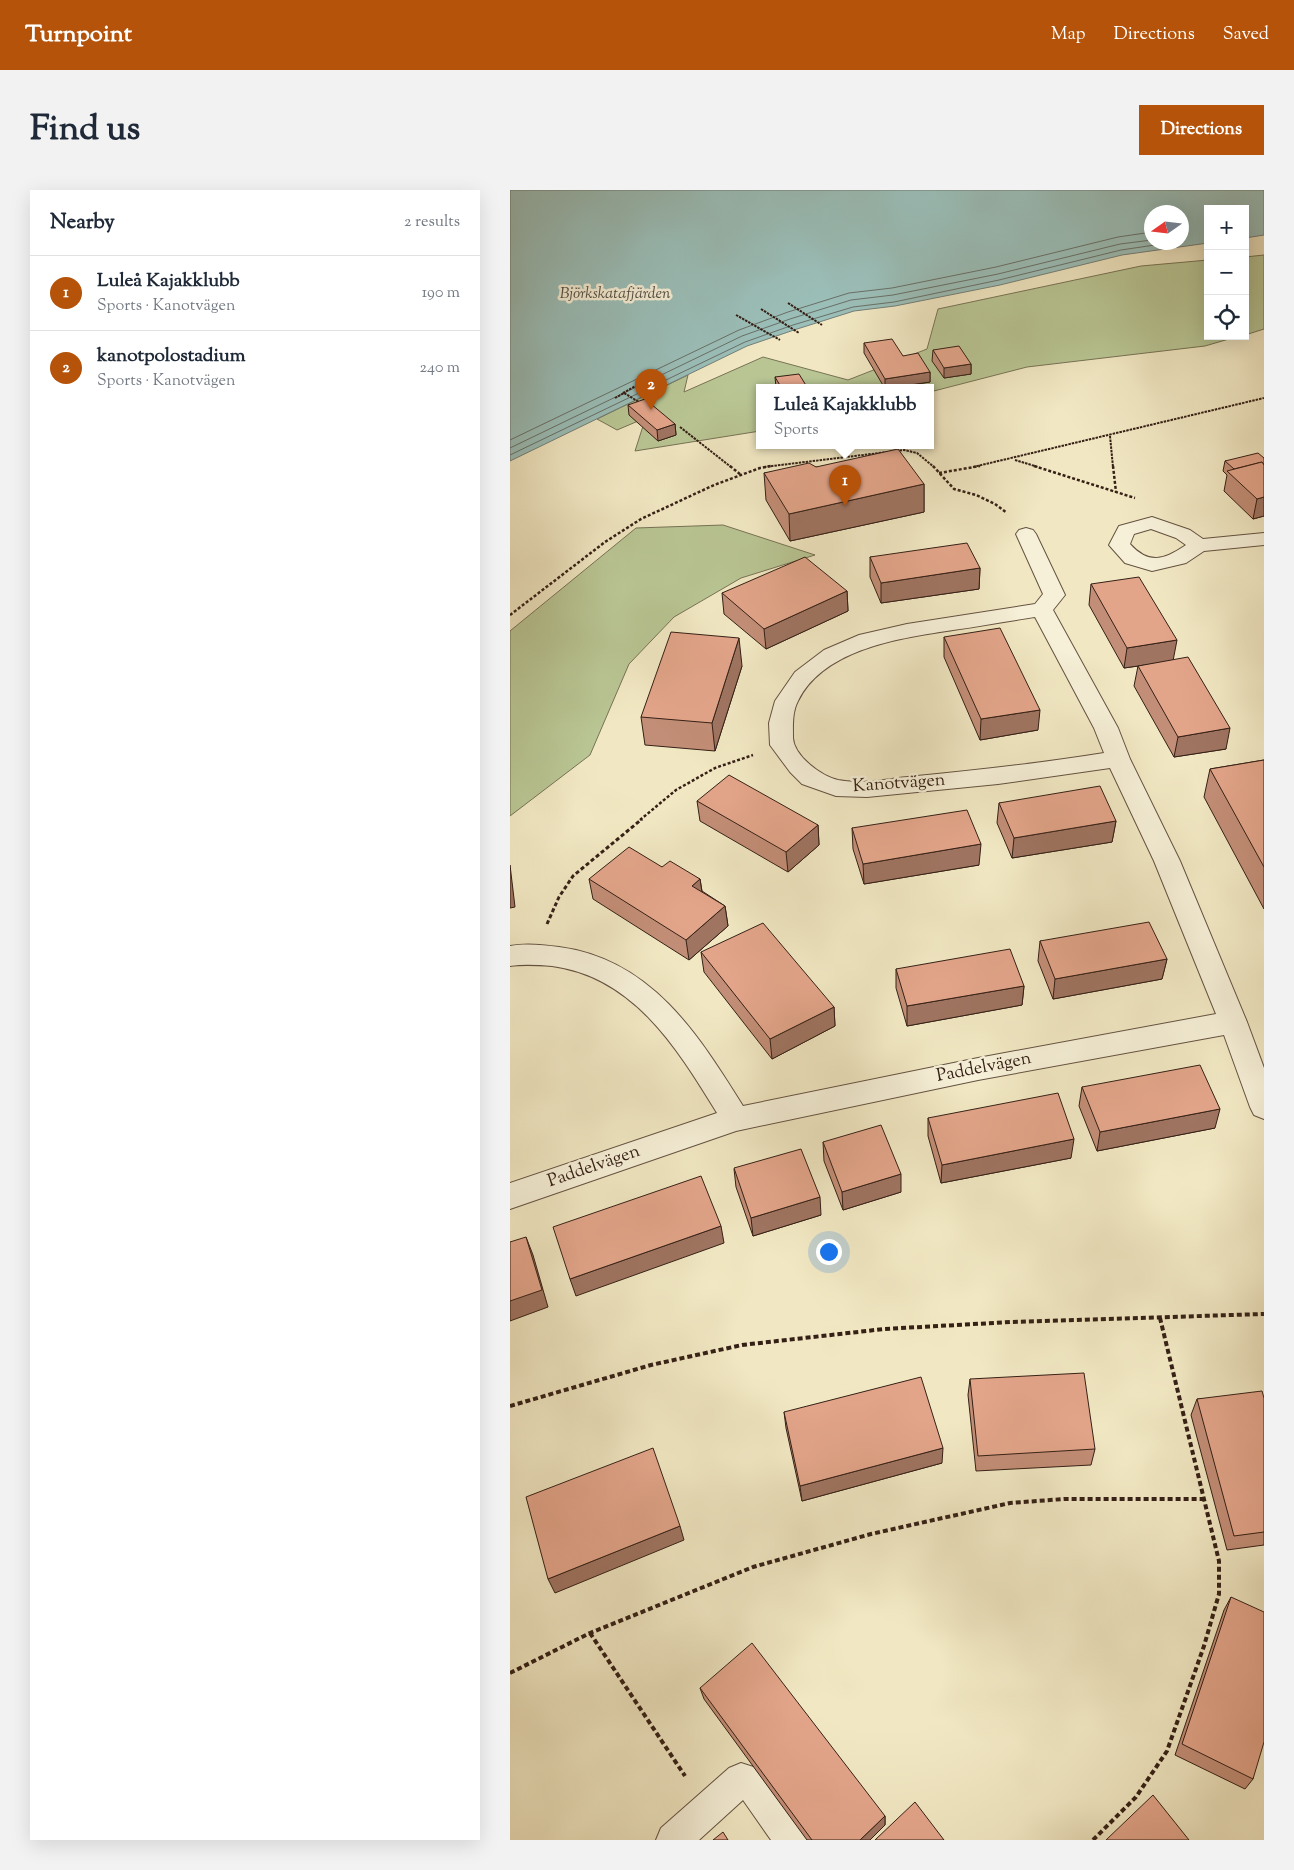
<!DOCTYPE html>
<html lang="en">
<head>
<meta charset="utf-8">
<style>
	:root { --surface:#fff; --page:#f2f2f3; --text:#1f2937; --muted:#747a83; --line:#e0e1e3; --accent:#b45309 }
	body { margin:0; font-family:"Sorts Mill Goudy",serif; background:var(--page); color:var(--text) }
	.controls { position:absolute; right:15px; top:15px; display:grid; overflow:hidden; border-radius:0px; box-shadow:0 5px 20px #0002 }
	.controls button { width:45px; height:45px; display:grid; place-items:center; padding:0; border:0; border-bottom:1px solid var(--line); background:var(--surface); color:var(--text); font:25px sans-serif }
	.compass { position:absolute; left:634px; top:15px; width:45px; height:45px; border-radius:50%; background:var(--surface); box-shadow:0 5px 20px #0002; rotate:256deg }
	.you { position:absolute; left:318px; top:1061px; width:18px; height:18px; margin:-12px; border:4px solid #fff; border-radius:50%; background:#1a73e8; box-shadow:0 0 0 8px #1a73e833 }
	.badge { display:grid; place-items:center; width:32px; height:32px; border-radius:50%; background:var(--accent); color:#fff; font-size:16px; font-weight:700 }
	.pin { position:absolute; translate:-50% -41px; filter:drop-shadow(0 1px 2px #0008) }
	.pin::after { content:''; position:absolute; top:26px; width:18px; height:15px; background:inherit; clip-path:polygon(0 0,100% 0,50% 100%) }
	.popup { position:absolute; left:246px; top:194px; width:178px; height:65px; box-sizing:border-box; display:grid; place-content:center; border-radius:0px; background:var(--surface); filter:drop-shadow(0 1px 4px #0005); font-size:16px; white-space:nowrap; color:var(--muted) }
	.popup b { font-size:19px; color:var(--text) }
	.popup::after { content:''; position:absolute; left:50%; top:100%; margin-left:-10px; border:10px solid transparent; border-top-color:var(--surface) }
	.list { margin:0; padding:0; list-style:none }
	h2 { display:flex; justify-content:space-between; align-items:center; height:65px; margin:0; padding:0 20px; font-size:21px }
	h2 small { font-size:16px; font-weight:400; color:var(--muted) }
	.list li { display:grid; grid-template-columns:32px 1fr auto; gap:15px; align-items:center; box-sizing:border-box; height:75px; padding:0 20px; border-top:1px solid var(--line) }
	.list b { display:block; font-size:19px; white-space:nowrap }
	.list p { margin:0; font-size:16px; white-space:nowrap; color:var(--muted) }
	.list em { font-size:16px; font-style:normal; color:var(--muted) }
	.icon { flex:none; width:28px; height:28px; fill:none; stroke:currentColor; stroke-width:2; stroke-linecap:round; stroke-linejoin:round }
	.map { position:relative; flex:none; width:754px; height:1650px; overflow:hidden; border-radius:0px }
	header { display:flex; align-items:center; gap:30px; box-sizing:border-box; height:70px; padding:0 25px; background:var(--accent); color:#fff }
	header strong { font-size:24px }
	nav { display:flex; gap:28px; margin-inline-start:auto; font-size:18px }
	.intro { display:flex; align-items:center; justify-content:space-between; box-sizing:border-box; height:120px; padding:0 30px }
	h1 { margin:0; font-size:35px }
	.button { padding:12px 22px; border-radius:0px; background:var(--accent); color:#fff; font-size:18px; font-weight:700 }
	main { display:flex; gap:30px; padding:0 30px }
	aside { flex:1; background:var(--surface); border-radius:0px; box-shadow:0 5px 20px #0002 }
	.map>svg:first-child { display:block }
	.green { fill:#b9c694; stroke:#777355 }
	.water { fill:#9bbfb9; stroke:#727f78; fill-rule:evenodd }
	.lines { fill:none; stroke-linecap:round; stroke-linejoin:round }
	.shore { stroke:#687068; stroke-width:1 }
	.lane-casing { stroke:#645241; stroke-width:2 }
	.street-casing { stroke:#645241; stroke-width:2 }
	.path-far3 { stroke:#352016; stroke-width:2; stroke-dasharray:2.5 1; stroke-linecap:butt }
	.path-far2 { stroke:#352016; stroke-width:2.5; stroke-dasharray:3 2; stroke-linecap:butt }
	.path-far1 { stroke:#352016; stroke-width:3; stroke-dasharray:4 2.5; stroke-linecap:butt }
	.path { stroke:#352016; stroke-width:4; stroke-dasharray:5 3; stroke-linecap:butt }
	.lane { fill:#f6f0d8; fill-rule:evenodd }
	.street { fill:#f6f0d8; fill-rule:evenodd }
	.wall { fill:#c38e77; stroke:#352016 }
	.shaded-wall { fill:#9f7461; stroke:#352016 }
	.building { fill:#e3a58a; stroke:#352016 }
	.labels { text-anchor:middle; dominant-baseline:central; stroke-width:5; stroke-linejoin:round; paint-order:stroke }
	.far-water-label { font-size:16px; font-style:italic; fill:#545047; stroke:#f6f0d8 }
	.street-label { font-size:18px; fill:#352016; stroke:#f6f0d8 }
</style>
</head>
<body>
<header>
<strong>Turnpoint</strong>
<nav><a>Map</a><a>Directions</a><a>Saved</a></nav>
</header>
<div class="intro"><h1>Find us</h1><a class="button">Directions</a></div>
<main>
<aside>
<h2>Nearby<small>2 results</small></h2>
<ul class="list">
<li><span class="badge">1</span><div><b>Luleå Kajakklubb</b><p>Sports · Kanotvägen</p></div><em>190 m</em></li>
<li><span class="badge">2</span><div><b>kanotpolostadium</b><p>Sports · Kanotvägen</p></div><em>240 m</em></li>
</ul>
</aside>
<div class="map">
<svg width="754" height="1650" viewBox="0 0 754 1650">
	<rect width="100%" height="100%" fill="#f1e8c3"/>
	<filter id="stains"><feTurbulence type="fractalNoise" baseFrequency=".004" numOctaves="4"/><feColorMatrix values="0 0 0 0 .2 0 0 0 0 .09 0 0 0 0 .02 0 0 0 .5 -.17"/></filter>
	<radialGradient id="worn" r=".72"><stop offset=".6" stop-color="#630" stop-opacity="0"/><stop offset="1" stop-color="#630" stop-opacity=".3"/></radialGradient>
	<g class="green">
		<polygon points="754,65 754,139 735,145 735,67"/>
		<polygon points="698,70 698,146 729,146 695,156 517,177 420,202 420,197 250,197 250,241 125,261 133,236 140,226 107,240 87,229 178,185 174,202 253,167 338,190 417,159 428,119 631,76"/>
		<polygon points="213,335 305,365 231,388 164,427 119,474 80,565 0,626 0,441 126,338"/>
	</g>
	<path class="water" d="M0,0H754V45L735,48V19H698V53L612,65L490,95L385,116L344,121L284,140L237,156L0,271ZM642,22H672V52H642Z"/>
	<g class="lines">
		<g class="shore">
			<polyline points="0,250 229,140 278,122 339,103 382,98 486,77 608,47 642,42"/>
			<polyline points="0,258 232,146 280,129 341,110 383,105 488,84 610,54 642,50"/>
			<polyline points="0,265 235,152 283,135 343,117 384,112 489,90 611,60 665,52"/>
		</g>
		<defs>
			<polygon id="lane" points="231,1573 253,1580 293,1638 298,1650 261,1650 233,1610 189,1650 146,1650 151,1638 219,1578"/>
			<g id="street">
				<path d="M642,327L680,340L693,349L754,343V355L694,361L676,373L642,381L615,373L599,355L609,336ZM641,339L666,348L676,355C654,370 639,375 620,354L624,344Z"/>
				<path d="M516,338L523,340L526,344L555,405L543,420L608,538L620,569L670,671L737,832L754,878V929L744,925L740,917L714,845L468,890L226,941L0,1019V993L207,923C167,858 124,787 42,776C28,775 14,774 0,776V756C16,753 33,755 49,757C141,769 188,844 233,916L468,868L706,824L644,671L600,578L488,594L357,607L326,606L292,594L280,582L260,555L259,533L265,511L285,482L314,460L349,445L397,434L525,414L533,404L506,344L509,340ZM525,427L584,538L594,563C532,573 469,580 407,586C382,588 352,595 328,590C311,586 284,566 283,548C283,536 282,522 288,511C314,458 392,448 443,440C471,436 498,431 525,427Z"/>
			</g>
		</defs>
		<use href="#lane" class="lane-casing"/>
		<use href="#street" class="street-casing"/>
		<g class="path-far3">
			<polyline points="278,113 312,135"/>
			<polyline points="251,119 289,143"/>
			<polyline points="226,125 270,150"/>
			<polyline points="113,203 133,192"/>
			<polyline points="105,208 114,203 129,212"/>
			<polyline points="170,237 221,277"/>
			<polyline points="600,246 603,277"/>
			<polyline points="505,270 528,277"/>
			<polyline points="254,277 394,260 407,263 424,277"/>
			<polyline points="463,277 754,208"/>
		</g>
		<g class="path-far2">
			<polyline points="220,276 231,285"/>
			<polyline points="423,276 444,299 466,305 485,314 497,323"/>
			<polyline points="524,276 625,308"/>
			<polyline points="603,276 606,302"/>
			<polyline points="429,283 470,276"/>
			<polyline points="0,425 95,352 131,329 204,295 250,278 261,276"/>
			<polyline points="130,630 166,600 205,578 243,565"/>
		</g>
		<polyline class="path-far1" points="37,734 49,707 63,686 132,629"/>
		<g class="path">
			<polyline points="0,1216 141,1175 232,1155 374,1139 501,1132 754,1124"/>
			<polyline points="80,1443 175,1586"/>
			<polyline points="0,1483 80,1443 243,1377 361,1344 500,1313 554,1309 695,1309"/>
			<polyline points="583,1650 626,1607 657,1561 694,1456 709,1404 709,1371 650,1128"/>
		</g>
		<use href="#lane" class="lane"/>
		<use href="#street" class="street"/>
	</g>
	<g class="wall">
		<polygon points="354,153 393,166 420,182 420,192 387,197 374,197 354,163"/>
		<polygon points="423,160 461,174 461,184 434,188 422,171"/>
		<polygon points="265,187 297,197 266,197"/>
		<polygon points="118,215 165,234 166,245 148,251 119,225"/>
		<polygon points="754,268 754,326 743,329 714,301 717,285 713,281 715,271"/>
		<polygon points="306,277 414,294 414,322 280,351 256,310 254,283"/>
		<polygon points="360,367 470,378 469,399 371,413 360,387"/>
		<polygon points="581,394 663,470 716,559 664,567 624,496 628,476 614,478 579,415"/>
		<polygon points="337,401 338,421 256,459 214,424 212,403"/>
		<polygon points="434,447 528,540 470,550 434,467"/>
		<polygon points="232,476 205,561 135,555 131,527"/>
		<polygon points="754,570 754,719 694,607 700,579"/>
		<polygon points="187,611 308,635 309,655 278,682 190,631"/>
		<polygon points="489,613 606,631 602,652 502,668 487,633"/>
		<polygon points="342,638 469,675 354,694 343,659"/>
		<polygon points="152,677 190,689 192,701 215,716 218,736 179,770 83,709 79,689"/>
		<polygon points="530,751 657,769 652,789 543,809 528,771"/>
		<polygon points="191,762 324,817 325,836 262,869 194,782"/>
		<polygon points="386,779 514,796 512,815 397,836 386,798"/>
		<polygon points="572,897 705,938 587,961 569,916"/>
		<polygon points="418,928 561,968 431,993 418,946"/>
		<polygon points="313,952 391,1002 333,1020 314,971"/>
		<polygon points="224,979 311,1025 243,1046 226,997"/>
		<polygon points="460,1189 585,1259 581,1275 466,1281 458,1205"/>
		<polygon points="754,1208 754,1355 717,1360 681,1225 687,1209"/>
		<polygon points="274,1222 432,1273 292,1311 276,1238"/>
		<polygon points="721,1407 743,1589 735,1599 665,1565 714,1420"/>
		<polygon points="190,1498 375,1626 375,1635 360,1650 297,1650 194,1509"/>
	</g>
	<g class="shaded-wall">
		<polygon points="461,174 461,184 434,188 434,178"/>
		<polygon points="420,182 420,192 387,197 375,197 375,189"/>
		<polygon points="165,234 166,245 148,251 147,240"/>
		<polygon points="414,294 414,322 280,351 279,324"/>
		<polygon points="754,307 754,326 743,329 747,309"/>
		<polygon points="470,378 469,399 371,413 371,393"/>
		<polygon points="337,401 338,421 256,459 254,439"/>
		<polygon points="229,448 232,476 205,561 202,533"/>
		<polygon points="667,450 663,471 614,478 617,458"/>
		<polygon points="530,520 528,540 470,550 471,529"/>
		<polygon points="720,538 716,559 664,567 668,547"/>
		<polygon points="606,631 602,652 502,668 504,648"/>
		<polygon points="308,635 309,655 278,682 276,662"/>
		<polygon points="471,654 469,675 354,694 353,674"/>
		<polygon points="0,675 5,717 0,718"/>
		<polygon points="190,689 193,709 182,696"/>
		<polygon points="215,716 218,736 179,770 176,750"/>
		<polygon points="657,769 652,789 543,809 545,789"/>
		<polygon points="514,796 512,815 397,836 397,816"/>
		<polygon points="324,817 325,836 262,869 260,849"/>
		<polygon points="710,919 705,938 587,961 590,942"/>
		<polygon points="564,949 561,968 431,993 432,975"/>
		<polygon points="391,984 391,1002 333,1020 332,1002"/>
		<polygon points="310,1007 311,1025 243,1046 241,1028"/>
		<polygon points="211,1036 214,1053 66,1106 60,1089"/>
		<polygon points="16,1047 23,1065 38,1117 0,1131 0,1111"/>
		<polygon points="433,1258 432,1273 292,1311 290,1296"/>
		<polygon points="170,1336 174,1350 45,1403 38,1389"/>
		<polygon points="375,1626 375,1635 360,1650 350,1650"/>
	</g>
	<g class="building">
		<polygon points="382,149 393,166 408,163 420,182 375,189 354,153"/>
		<polygon points="449,156 461,174 434,178 423,160"/>
		<polygon points="289,184 297,197 271,197 265,187"/>
		<polygon points="135,209 165,234 147,240 118,215"/>
		<polygon points="388,259 414,294 279,324 254,283 299,273 306,277"/>
		<polygon points="748,263 754,268 754,275 752,272 724,279 715,271"/>
		<polygon points="752,272 754,275 754,307 747,309 717,281"/>
		<polygon points="457,353 470,378 371,393 360,367"/>
		<polygon points="295,367 337,401 254,439 212,403"/>
		<polygon points="629,387 667,450 617,458 581,394"/>
		<polygon points="490,438 530,520 471,529 434,447"/>
		<polygon points="161,442 229,448 202,533 131,527"/>
		<polygon points="678,467 720,538 668,547 628,476"/>
		<polygon points="754,570 754,677 700,579"/>
		<polygon points="219,585 308,635 276,662 187,611"/>
		<polygon points="590,596 606,631 504,648 489,613"/>
		<polygon points="457,620 471,654 353,674 342,638"/>
		<polygon points="119,657 152,677 160,671 190,689 182,696 215,716 176,750 79,689"/>
		<polygon points="639,732 657,769 545,789 530,751"/>
		<polygon points="253,733 324,817 260,849 191,762"/>
		<polygon points="500,759 514,796 397,816 386,779"/>
		<polygon points="690,875 710,919 590,942 572,897"/>
		<polygon points="548,903 564,949 432,975 418,928"/>
		<polygon points="371,935 391,984 332,1002 313,952"/>
		<polygon points="291,959 310,1007 241,1028 224,978"/>
		<polygon points="191,986 211,1036 60,1089 43,1037"/>
		<polygon points="16,1047 32,1100 0,1111 0,1052"/>
		<polygon points="574,1183 585,1259 468,1266 460,1189"/>
		<polygon points="411,1187 433,1258 290,1296 274,1222"/>
		<polygon points="752,1201 754,1208 754,1342 724,1346 687,1209"/>
		<polygon points="143,1258 170,1336 38,1389 16,1307"/>
		<polygon points="721,1407 754,1422 754,1552 743,1589 672,1554"/>
		<polygon points="242,1453 375,1626 350,1650 302,1650 190,1498"/>
		<polygon points="643,1605 679,1650 596,1650"/>
		<polygon points="405,1612 434,1650 365,1650"/>
		<polygon points="213,1642 218,1650 203,1650"/>
	</g>
	<g class="labels">
		<g class="far-water-label">
			<text x="105" y="104">Björkskatafjärden</text>
		</g>
		<g class="street-label">
			<text transform="translate(389 594) rotate(-4)">Kanotvägen</text>
			<text transform="translate(474 878) rotate(-11)">Paddelvägen</text>
			<text transform="translate(84 977) rotate(-19)">Paddelvägen</text>
		</g>
	</g>
	<rect width="100%" height="100%" filter="url(#stains)"/>
	<rect width="100%" height="100%" fill="url(#worn)"/>
</svg>
<div class="controls">
<button>+</button>
<button>−</button>
<button><svg class="icon" aria-label="locate" viewBox="0 0 24 24"><circle cx="12" cy="12" r="6"/><path d="M12 2v4M12 18v4M2 12h4M18 12h4"/></svg></button>
</div>
<svg class="compass" viewBox="-18 -18 36 36"><path d="M0-13l5 13h-10z" fill="#e53935"/><path d="M0 13l5-13h-10z" fill="#747a83"/></svg>
<div class="you"></div>
<div class="pin badge" style="left:335px;top:316px">1</div>
<div class="popup"><b>Luleå Kajakklubb</b>Sports</div>
<div class="pin badge" style="left:141px;top:220px">2</div>
</div>
</main>
</body>
</html>
